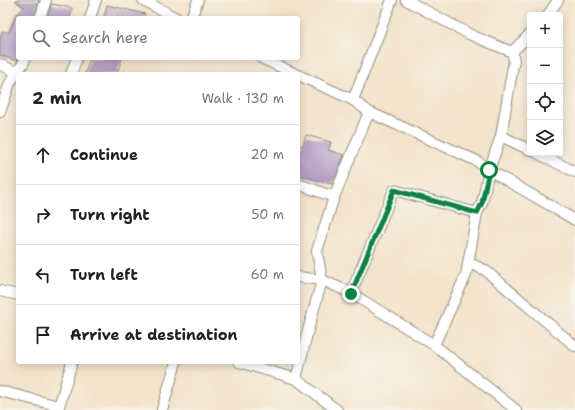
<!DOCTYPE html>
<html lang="en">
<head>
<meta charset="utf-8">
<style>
	:root { --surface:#fff; --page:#f6f6f6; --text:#202124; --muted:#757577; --line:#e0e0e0 }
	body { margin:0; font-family:"Shantell Sans",sans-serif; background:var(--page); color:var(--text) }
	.controls { position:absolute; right:12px; top:12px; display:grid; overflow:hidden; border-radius:4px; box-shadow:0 2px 10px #0003 }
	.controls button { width:36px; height:36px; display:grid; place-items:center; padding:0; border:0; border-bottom:1px solid var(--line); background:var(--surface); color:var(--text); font:20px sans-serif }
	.stop { position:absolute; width:12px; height:12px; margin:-9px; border:3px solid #0b8043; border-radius:50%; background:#fff }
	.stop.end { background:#0b8043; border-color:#fff; box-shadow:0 1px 4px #0008 }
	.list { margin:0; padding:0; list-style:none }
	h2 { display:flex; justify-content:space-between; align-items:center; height:52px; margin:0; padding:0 16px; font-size:17px }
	h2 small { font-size:13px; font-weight:400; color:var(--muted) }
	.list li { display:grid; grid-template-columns:26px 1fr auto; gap:12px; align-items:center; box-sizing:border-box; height:60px; padding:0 16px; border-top:1px solid var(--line) }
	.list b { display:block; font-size:15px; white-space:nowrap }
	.list em { font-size:13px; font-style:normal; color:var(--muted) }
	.icon { flex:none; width:22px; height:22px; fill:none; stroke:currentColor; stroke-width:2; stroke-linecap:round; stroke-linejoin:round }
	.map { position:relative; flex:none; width:575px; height:410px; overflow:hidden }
	.search { position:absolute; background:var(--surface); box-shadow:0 2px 10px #0003; left:16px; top:16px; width:284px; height:44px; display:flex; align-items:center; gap:10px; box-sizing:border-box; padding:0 14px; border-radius:4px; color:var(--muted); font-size:15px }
	.panel { position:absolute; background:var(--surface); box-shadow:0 2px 10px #0003; left:16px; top:72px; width:284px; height:292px; border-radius:4px }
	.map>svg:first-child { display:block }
	.building { fill:#b59dc5 }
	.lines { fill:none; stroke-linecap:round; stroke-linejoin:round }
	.minor-casing { stroke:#8a9080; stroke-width:12 }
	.minor { stroke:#fff; stroke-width:10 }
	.route { stroke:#0b8043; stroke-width:5 }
</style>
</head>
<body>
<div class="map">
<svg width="575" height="410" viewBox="0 0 575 410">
	<rect width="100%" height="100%" fill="#f7f3e8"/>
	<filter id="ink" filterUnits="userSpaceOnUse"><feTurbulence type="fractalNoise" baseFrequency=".025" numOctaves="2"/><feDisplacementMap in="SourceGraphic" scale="8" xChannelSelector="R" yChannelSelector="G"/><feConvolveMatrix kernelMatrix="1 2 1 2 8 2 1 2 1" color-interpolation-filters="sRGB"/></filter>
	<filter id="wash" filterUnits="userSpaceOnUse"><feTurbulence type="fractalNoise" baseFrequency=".012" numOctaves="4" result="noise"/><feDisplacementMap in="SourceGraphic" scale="16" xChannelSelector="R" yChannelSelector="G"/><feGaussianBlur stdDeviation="0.9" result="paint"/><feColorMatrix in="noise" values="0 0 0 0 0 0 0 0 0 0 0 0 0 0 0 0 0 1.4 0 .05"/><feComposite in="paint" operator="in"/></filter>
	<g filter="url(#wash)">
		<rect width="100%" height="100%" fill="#f4e3cb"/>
		<g id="blocks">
			<g class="building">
				<polygon points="15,0 39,0 34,18 18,18 18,59 17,61 0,55 0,39 3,31 9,33 17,13 18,14 24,7"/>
				<polygon points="52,4 72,8 70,18 47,18"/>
				<polygon points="107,5 145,14 144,18 104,18"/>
				<polygon points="90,58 122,58 117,74 85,74"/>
				<polygon points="306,135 331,142 328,150 344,155 332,184 298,175 298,145 303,146"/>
			</g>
		</g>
	</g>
	<g filter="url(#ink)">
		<use href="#blocks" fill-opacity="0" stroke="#8a9080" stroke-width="1"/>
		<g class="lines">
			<defs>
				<g id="minor">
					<polyline points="143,0 176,18"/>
					<polyline points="406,0 471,35 512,52 514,60 501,136 489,170 482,203 477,213 466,275 434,345"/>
					<polyline points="548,15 558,0"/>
					<polyline points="40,18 46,0"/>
					<polyline points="90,18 96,0"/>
					<polyline points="191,18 198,0"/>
					<polyline points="512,52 530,34"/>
					<polyline points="261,58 296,74"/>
					<polyline points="0,64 20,74"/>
					<polyline points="71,74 77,58"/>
					<polyline points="298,75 353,100 369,112 477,161 489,170 575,220"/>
					<polyline points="353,100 392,0"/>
					<polyline points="0,112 10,83 24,62 25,58"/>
					<polyline points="501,136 530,150"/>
					<polyline points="537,153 575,172"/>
					<polyline points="298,184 334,197"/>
					<polyline points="469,263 485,270 575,346"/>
					<polyline points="298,277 322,280 351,293 434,345 516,410"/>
					<polyline points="0,291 18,295"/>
					<polyline points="351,293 394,190 477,213"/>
					<polyline points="239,362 296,379 337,410"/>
					<polyline points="296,379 307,334 322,280 317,251 334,197 369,112"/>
					<polyline points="0,391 59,406"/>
					<polyline points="58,410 72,362"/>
					<polyline points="162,410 176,362"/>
				</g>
			</defs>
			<use href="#minor" class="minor-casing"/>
			<use href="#minor" class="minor"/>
		</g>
	</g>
	<g class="lines" filter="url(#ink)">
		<polyline class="route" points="351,294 394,190 477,213 482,203 489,170"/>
	</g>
</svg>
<div class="controls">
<button>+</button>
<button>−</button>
<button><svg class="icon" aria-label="locate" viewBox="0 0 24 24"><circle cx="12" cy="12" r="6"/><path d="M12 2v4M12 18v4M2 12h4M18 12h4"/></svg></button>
<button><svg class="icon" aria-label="layers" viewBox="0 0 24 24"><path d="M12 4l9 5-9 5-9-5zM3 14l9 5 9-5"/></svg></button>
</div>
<div class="stop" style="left:489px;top:170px"></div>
<div class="stop end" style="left:351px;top:294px"></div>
<div class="search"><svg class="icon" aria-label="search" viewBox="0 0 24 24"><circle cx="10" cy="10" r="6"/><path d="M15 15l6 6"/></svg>Search here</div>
<section class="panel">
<h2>2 min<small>Walk · 130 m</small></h2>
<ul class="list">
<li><svg class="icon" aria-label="ahead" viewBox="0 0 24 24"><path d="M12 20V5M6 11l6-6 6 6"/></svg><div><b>Continue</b></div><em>20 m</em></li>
<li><svg class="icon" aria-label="right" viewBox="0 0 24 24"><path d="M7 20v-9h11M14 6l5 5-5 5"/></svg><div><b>Turn right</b></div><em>50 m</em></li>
<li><svg class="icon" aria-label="left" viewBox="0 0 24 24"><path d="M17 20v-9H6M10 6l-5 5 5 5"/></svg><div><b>Turn left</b></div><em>60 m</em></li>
<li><svg class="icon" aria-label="arrive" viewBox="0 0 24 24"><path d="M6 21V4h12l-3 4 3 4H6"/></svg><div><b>Arrive at destination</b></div></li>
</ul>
</section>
</div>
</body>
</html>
